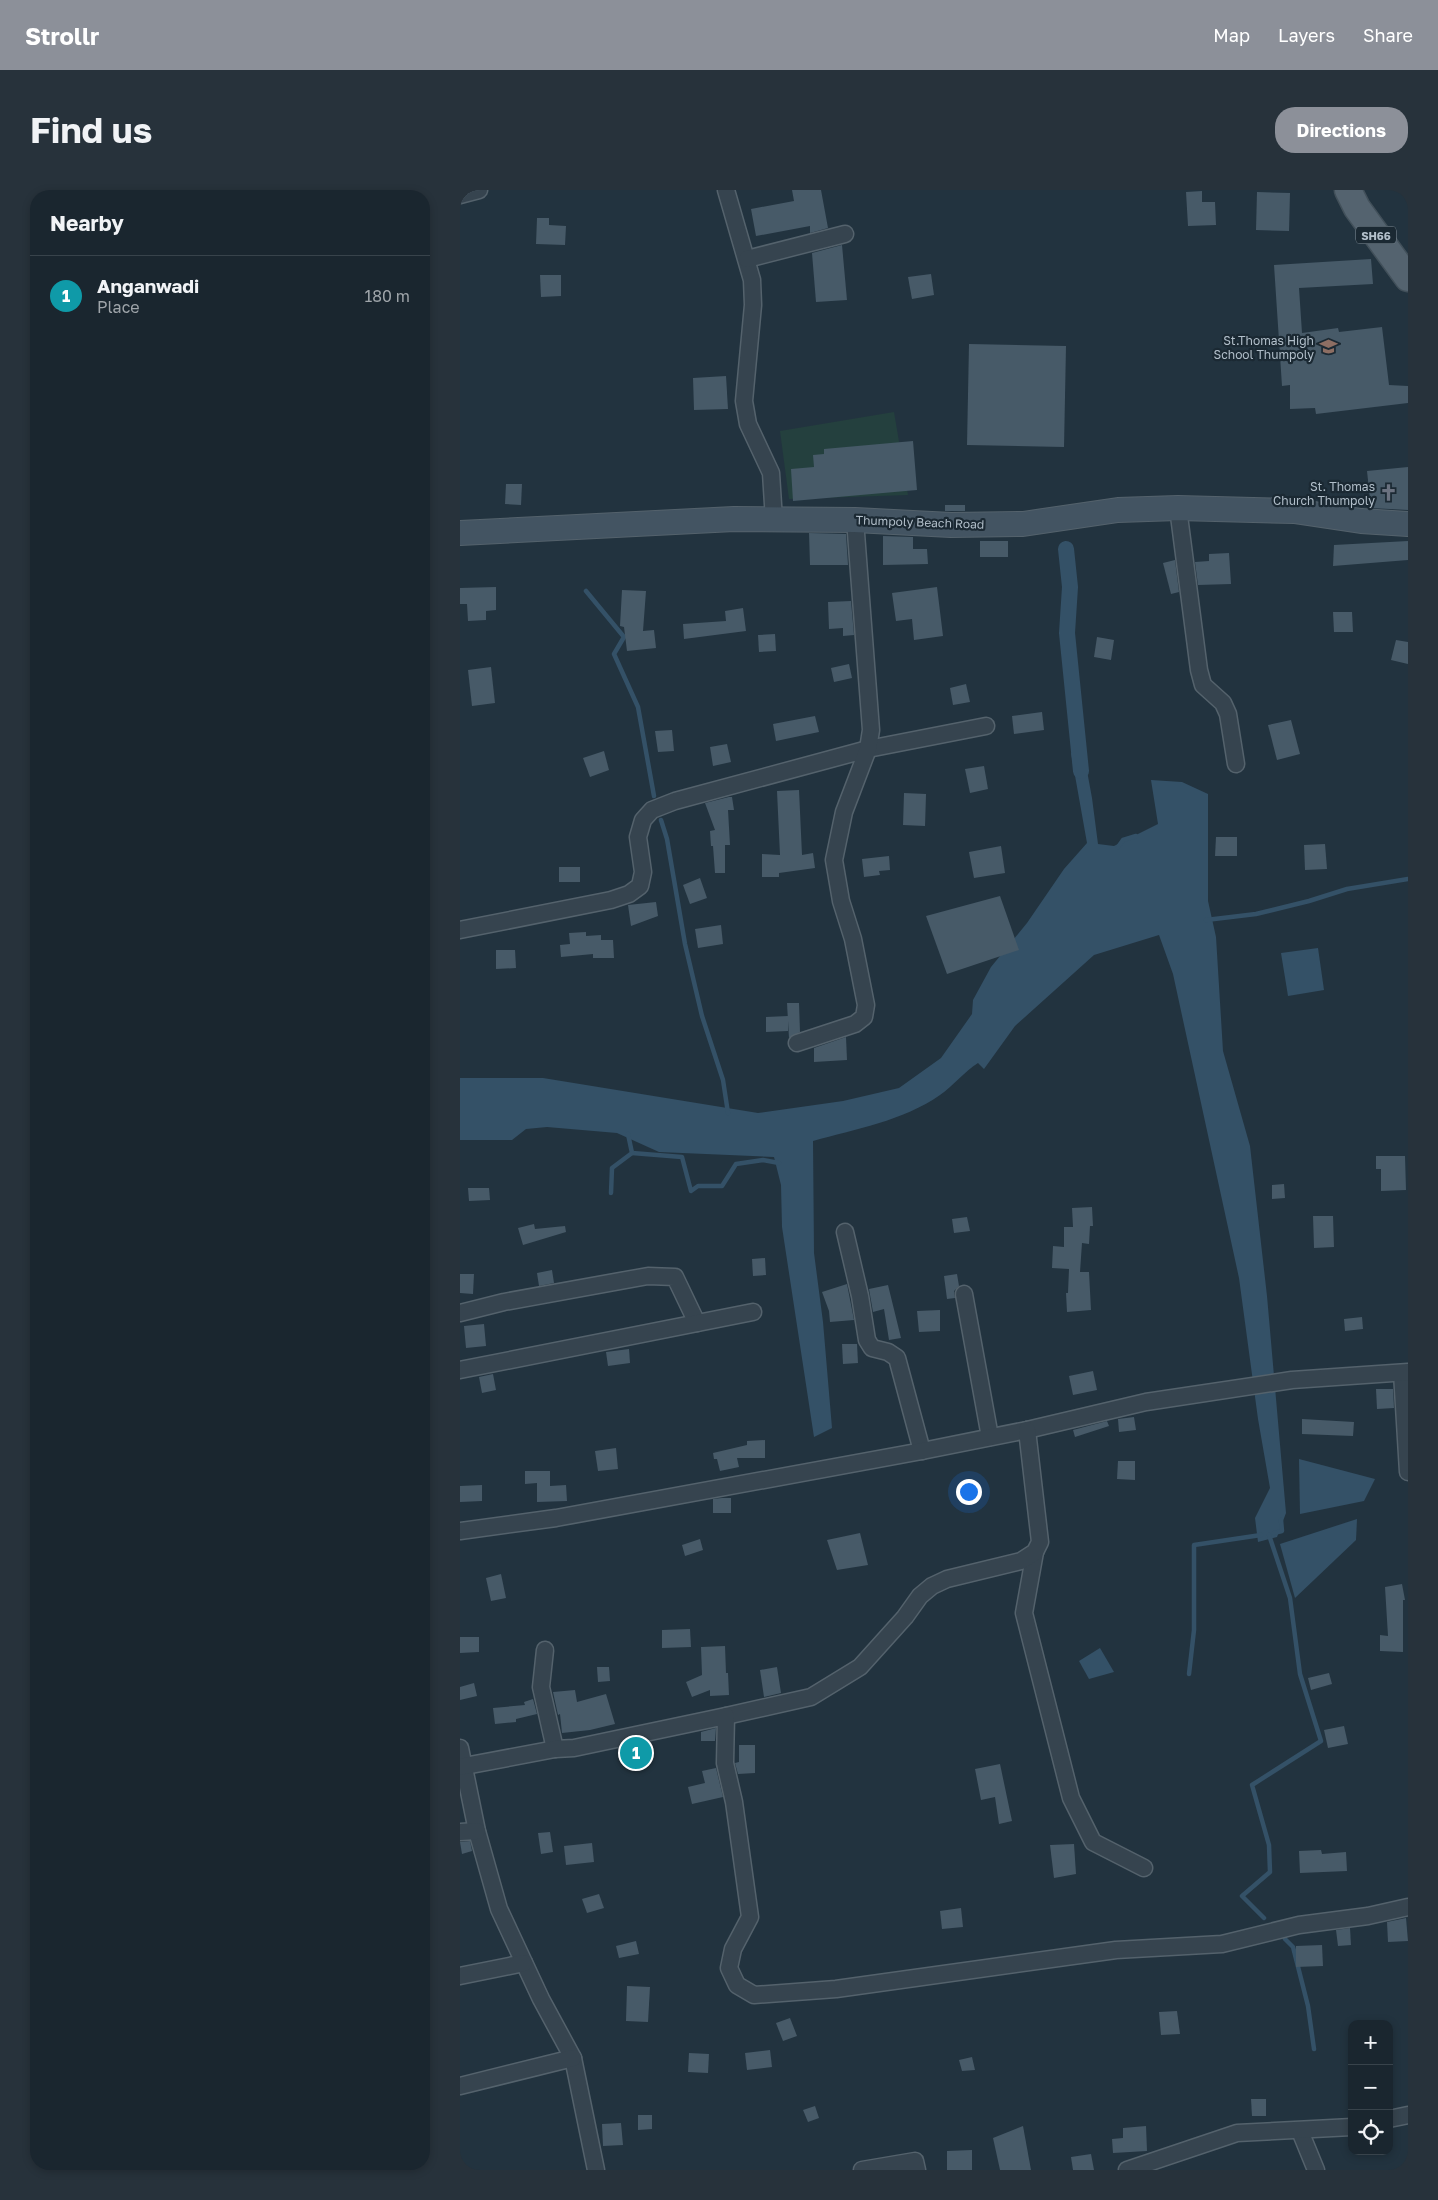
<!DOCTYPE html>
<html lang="en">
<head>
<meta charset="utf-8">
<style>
	:root { --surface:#1a262f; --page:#27323b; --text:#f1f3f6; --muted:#9fa5aa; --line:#38434b; --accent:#8c9099 }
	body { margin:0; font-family:"Golos Text",sans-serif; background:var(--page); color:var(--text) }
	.controls { position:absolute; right:15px; bottom:15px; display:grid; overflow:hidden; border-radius:10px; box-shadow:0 2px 8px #0003 }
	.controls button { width:45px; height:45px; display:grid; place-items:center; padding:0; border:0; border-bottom:1px solid var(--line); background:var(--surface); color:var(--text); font:25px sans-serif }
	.you { position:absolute; left:508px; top:1301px; width:18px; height:18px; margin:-12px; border:4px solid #fff; border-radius:50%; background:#1a73e8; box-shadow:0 0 0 8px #1a73e833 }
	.badge { display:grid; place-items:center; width:32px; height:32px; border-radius:50%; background:var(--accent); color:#fff; font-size:16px; font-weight:700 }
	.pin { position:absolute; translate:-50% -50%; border:2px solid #fff; box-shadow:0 1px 5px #0006 }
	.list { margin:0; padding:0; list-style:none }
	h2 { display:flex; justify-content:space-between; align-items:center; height:65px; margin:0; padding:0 20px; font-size:21px }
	h2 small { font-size:16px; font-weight:400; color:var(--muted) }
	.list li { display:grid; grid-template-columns:32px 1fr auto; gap:15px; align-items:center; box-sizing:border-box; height:80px; padding:0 20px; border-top:1px solid var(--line) }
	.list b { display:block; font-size:19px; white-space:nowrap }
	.list p { margin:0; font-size:16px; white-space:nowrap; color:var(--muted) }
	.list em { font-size:16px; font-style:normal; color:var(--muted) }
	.icon { flex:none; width:28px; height:28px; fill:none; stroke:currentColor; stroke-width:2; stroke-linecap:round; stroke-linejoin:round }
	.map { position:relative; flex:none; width:948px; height:1980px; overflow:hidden; border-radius:20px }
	header { display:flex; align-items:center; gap:30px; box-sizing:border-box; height:70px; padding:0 25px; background:var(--accent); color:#fff }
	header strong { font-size:24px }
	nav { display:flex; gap:28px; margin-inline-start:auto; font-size:18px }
	.intro { display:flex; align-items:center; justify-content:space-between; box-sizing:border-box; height:120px; padding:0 30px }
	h1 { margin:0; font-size:35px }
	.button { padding:12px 22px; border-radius:20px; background:var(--accent); color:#fff; font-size:18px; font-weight:700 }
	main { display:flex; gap:30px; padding:0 30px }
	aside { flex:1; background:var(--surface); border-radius:20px; box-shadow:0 2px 8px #0003 }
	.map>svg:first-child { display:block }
	.green { fill:#24403e }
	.water { fill:#345167 }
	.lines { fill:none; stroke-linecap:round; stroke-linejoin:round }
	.stream { stroke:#345167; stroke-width:4.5 }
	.canal { stroke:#345167; stroke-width:16 }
	.building { fill:#475a68 }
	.minor-casing { stroke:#54626c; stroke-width:19 }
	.secondary-casing { stroke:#54626c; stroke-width:26 }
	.primary-casing { stroke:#42505a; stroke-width:29 }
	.minor { stroke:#36444f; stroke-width:16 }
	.secondary { stroke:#435462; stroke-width:24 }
	.primary { stroke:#54636f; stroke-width:26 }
	.labels { text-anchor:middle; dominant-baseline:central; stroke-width:4.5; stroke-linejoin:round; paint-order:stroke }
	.shield { fill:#1b2933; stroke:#85929d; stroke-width:1 }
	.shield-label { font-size:11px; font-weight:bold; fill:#b2bfca }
	.poi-label { font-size:12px; fill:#b2bfca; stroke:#1b2933; text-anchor:end }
	.street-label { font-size:12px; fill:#b2bfca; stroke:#1b2933 }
</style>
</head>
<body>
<header>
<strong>Strollr</strong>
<nav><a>Map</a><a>Layers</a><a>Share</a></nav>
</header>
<div class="intro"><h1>Find us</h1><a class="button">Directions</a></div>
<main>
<aside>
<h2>Nearby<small></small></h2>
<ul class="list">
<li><span class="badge" style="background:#0f9aa8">1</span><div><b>Anganwadi</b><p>Place</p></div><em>180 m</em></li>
</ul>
</aside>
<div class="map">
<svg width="948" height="1980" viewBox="0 0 948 1980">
	<rect width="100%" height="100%" fill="#22333f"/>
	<polygon class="green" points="434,222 448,305 329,309 320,241"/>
	<g class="water">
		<path d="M623,559L632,608L638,654L654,656L698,634L691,590L722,592L748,604V711L756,747L763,861L790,956L807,1106L826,1323L817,1347L798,1352L795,1328L810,1298L798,1229L779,1088L713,784L699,745L634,765L555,836L524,879L518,873C504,882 493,896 480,905C443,931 395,939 353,951L354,1063L363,1132L372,1238L354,1247L322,1037L321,995L314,967L199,962L157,943L87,937L66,939L52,950H0V888H83L298,923L383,911L439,898L481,868L512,824L513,810L531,777L567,733L604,679L627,653L611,563Z"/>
		<polygon points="858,758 864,800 828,806 821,763"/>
		<polygon points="839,1269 915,1289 904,1311 840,1324"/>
		<polygon points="897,1329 896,1350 835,1408 820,1354"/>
		<polygon points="640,1458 654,1482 629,1489 619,1471"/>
	</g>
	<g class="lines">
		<g class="stream">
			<polyline points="126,401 164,447 154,464 178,517 194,606"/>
			<polyline points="201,630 207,649 225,754 242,826 263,890 268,923"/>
			<polyline points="658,657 663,650 676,646"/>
			<polyline points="746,730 796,724 849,711 887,699 948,689"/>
			<polyline points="172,963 222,967 231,1001 238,996 262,996 276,974 303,970 319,973"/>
			<polyline points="151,1003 152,978 172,963 168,944"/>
			<polyline points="814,1343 822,1341 821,1330"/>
			<polyline points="729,1484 734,1440 734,1355 801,1345"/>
			<polyline points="804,1728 782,1706 810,1682 809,1655 792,1595 861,1551 840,1484 830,1408 809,1345"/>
			<polyline points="825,1749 833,1757 848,1816 854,1859"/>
		</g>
		<polyline class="canal" points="606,359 610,397 607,443 621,581"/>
	</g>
	<g class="building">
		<polygon points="332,0 361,0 368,38 350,43 350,36 296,46 291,19 334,11"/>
		<polygon points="742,1 742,12 755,12 756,35 728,36 726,2"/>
		<polygon points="797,2 830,3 829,41 796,40"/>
		<polygon points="77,28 89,28 89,35 106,36 105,55 76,54"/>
		<polygon points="382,55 387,110 356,112 352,63"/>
		<polygon points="911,69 913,94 839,98 842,143 878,138 879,142 922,137 929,195 948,196 948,213 856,224 855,218 830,219 830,195 822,196 814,75"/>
		<polygon points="471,84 474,105 452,109 448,87"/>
		<polygon points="80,85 101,85 101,106 81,107"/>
		<polygon points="509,154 606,156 604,257 507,255"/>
		<polygon points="266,186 268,219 234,220 233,188"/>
		<polygon points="453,251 457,300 333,311 331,279 354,277 353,265 364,264 364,259"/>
		<polygon points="948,277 948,320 911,318 907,281"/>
		<polygon points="46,294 62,294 61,315 45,314"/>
		<rect x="485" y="315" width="20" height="6"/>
		<polygon points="349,343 386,344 388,375 350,375"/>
		<polygon points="423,346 453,347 453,359 467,359 468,374 423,375"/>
		<rect x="520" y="351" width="28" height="16"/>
		<polygon points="948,351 948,370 873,376 874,355"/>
		<polygon points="769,363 771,394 738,395 735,372 749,371 749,364"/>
		<polygon points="715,370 719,402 711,404 703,373"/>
		<polygon points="36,397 36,420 26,421 26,430 8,431 7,414 0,414 0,398"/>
		<polygon points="477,397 483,446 454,450 452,429 436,431 432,403"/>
		<polygon points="162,400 186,401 183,441 194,440 196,458 167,461 164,437 160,436"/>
		<polygon points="391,411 394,445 383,446 383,438 369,439 368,412"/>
		<polygon points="283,418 286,441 224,449 223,434 266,431 265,421"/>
		<polygon points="873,422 892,422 893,442 874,442"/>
		<polygon points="315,444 316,461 299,462 298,445"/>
		<polygon points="637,447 654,450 651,470 634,467"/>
		<polygon points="936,450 948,452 948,474 931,470"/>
		<polygon points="389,474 392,488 374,492 371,478"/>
		<polygon points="31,477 35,513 12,516 8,480"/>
		<polygon points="506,494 510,512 493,515 490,498"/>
		<polygon points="582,522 584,540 554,544 552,526"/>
		<polygon points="355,526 359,542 316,551 313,534"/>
		<polygon points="831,530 840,564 817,570 808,535"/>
		<polygon points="212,540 214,561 198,562 195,541"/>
		<polygon points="267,554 271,572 253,576 250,557"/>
		<polygon points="144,561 149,580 130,587 123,568"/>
		<polygon points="524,576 528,599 510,603 505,579"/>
		<polygon points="339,600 342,665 353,663 355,678 319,683 319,687 302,687 302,664 320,665 317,601"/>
		<polygon points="444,603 466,604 465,636 443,635"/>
		<polygon points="269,607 272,607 274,620 268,620 270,655 265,655 265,683 255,683 253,656 251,656 250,641 255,640 245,613"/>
		<polygon points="756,647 777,647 777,666 755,666"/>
		<polygon points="865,654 867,679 845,680 844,655"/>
		<polygon points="541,656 545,683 514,688 509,662"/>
		<polygon points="429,666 430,680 419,681 420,685 404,687 402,669"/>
		<rect x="99" y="677" width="21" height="15"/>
		<polygon points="240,688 247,708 230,714 223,695"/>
		<polygon points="540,706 559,760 487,784 466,726"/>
		<polygon points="196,712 198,726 171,736 168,715"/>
		<polygon points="261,735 263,754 238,758 235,739"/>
		<polygon points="126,742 126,746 141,745 141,750 153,750 154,768 133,768 133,764 101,767 100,755 110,754 109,743"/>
		<polygon points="36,760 55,760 56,778 36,779"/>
		<polygon points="327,813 339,813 340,842 329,848"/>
		<polygon points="328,826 328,841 306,842 306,827"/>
		<polygon points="386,847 387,870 354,872 354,858"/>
		<polygon points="916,966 945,966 946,1000 921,1001 921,979 916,979"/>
		<polygon points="824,994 825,1008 812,1009 812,995"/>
		<polygon points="8,998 29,998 30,1010 9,1011"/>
		<polygon points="632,1017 633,1036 630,1036 629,1054 622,1053 620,1082 629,1082 631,1120 607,1122 606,1103 608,1103 609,1079 592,1078 593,1056 604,1057 604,1037 613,1037 612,1018"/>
		<polygon points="853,1026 873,1026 874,1057 854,1058"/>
		<polygon points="507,1027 510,1041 494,1043 492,1029"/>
		<polygon points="74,1034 75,1039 105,1036 106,1042 63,1055 58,1038"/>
		<polygon points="305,1068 306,1085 293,1086 292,1069"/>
		<polygon points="92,1080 94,1093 79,1096 77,1083"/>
		<polygon points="0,1084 14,1084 13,1104 0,1103"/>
		<polygon points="497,1084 499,1096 494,1101 495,1108 487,1109 484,1086"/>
		<polygon points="387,1094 394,1130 370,1132 369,1121 362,1102"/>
		<polygon points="428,1095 441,1148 429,1150 424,1119 413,1122 409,1099"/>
		<polygon points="480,1120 480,1141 459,1142 457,1121"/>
		<polygon points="902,1127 903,1139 885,1141 884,1129"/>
		<polygon points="24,1134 26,1156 6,1158 4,1136"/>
		<polygon points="382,1154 397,1154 398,1173 383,1174"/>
		<polygon points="169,1159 170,1173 148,1176 146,1162"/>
		<polygon points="633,1181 637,1200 613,1205 609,1186"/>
		<polygon points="33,1184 36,1200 22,1203 19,1187"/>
		<polygon points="916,1199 933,1199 934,1218 917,1219"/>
		<polygon points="674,1227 676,1240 659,1242 658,1229"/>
		<polygon points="842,1229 894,1232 893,1246 842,1244"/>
		<polygon points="647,1231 649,1236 615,1247 613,1240"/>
		<polygon points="305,1250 305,1268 277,1268 279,1277 260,1281 257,1269 254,1269 253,1263 287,1255 287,1251"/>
		<polygon points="156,1258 158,1279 138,1281 135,1261"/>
		<polygon points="658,1271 675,1271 675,1290 657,1289"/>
		<polygon points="65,1281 90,1281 90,1296 106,1295 107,1311 77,1312 77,1293 65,1294"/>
		<polygon points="22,1295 22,1311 0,1312 0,1296"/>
		<polygon points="262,1308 271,1308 271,1323 253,1323 253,1309"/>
		<polygon points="400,1343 408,1375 377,1380 367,1350"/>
		<polygon points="240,1349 243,1360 225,1366 222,1355"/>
		<polygon points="41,1384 46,1408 31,1411 26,1388"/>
		<polygon points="942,1394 945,1410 943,1410 943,1462 920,1461 920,1445 928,1446 925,1397"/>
		<polygon points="230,1439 231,1457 202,1458 202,1440"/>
		<polygon points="0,1447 19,1447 19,1462 0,1463"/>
		<polygon points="265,1456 266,1483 268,1483 269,1505 250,1506 250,1500 232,1507 226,1492 242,1485 241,1457"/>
		<polygon points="137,1477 149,1477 150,1491 138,1492"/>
		<polygon points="317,1477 321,1503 304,1507 300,1480"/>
		<polygon points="869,1483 872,1494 851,1500 848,1488"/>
		<polygon points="14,1493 17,1506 0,1510 0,1497"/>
		<polygon points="115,1500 117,1512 146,1504 155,1534 130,1540 102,1543 100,1524 98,1525 93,1502"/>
		<polygon points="73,1509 77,1524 56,1529 56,1532 35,1534 33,1518 65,1515 64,1512"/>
		<polygon points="884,1536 888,1554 868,1558 864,1540"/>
		<polygon points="256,1538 255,1551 241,1551 241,1542"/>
		<polygon points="279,1555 295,1555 295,1583 278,1584 275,1573 279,1572"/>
		<polygon points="540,1574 552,1631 539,1634 535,1607 521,1610 515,1579"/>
		<polygon points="256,1578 263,1607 232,1614 228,1597 245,1593 242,1581"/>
		<polygon points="90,1642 93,1662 81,1664 78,1643"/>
		<polygon points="10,1651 12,1661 2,1664 0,1652"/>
		<polygon points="132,1653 134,1672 106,1675 104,1656"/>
		<polygon points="614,1654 616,1684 594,1688 590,1655"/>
		<polygon points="861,1660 862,1664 886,1662 887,1681 840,1683 839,1661"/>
		<polygon points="139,1704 144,1718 127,1723 122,1709"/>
		<polygon points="501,1718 503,1737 482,1739 480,1721"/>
		<polygon points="946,1728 948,1751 928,1752 927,1732"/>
		<polygon points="890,1738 891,1755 878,1756 876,1740"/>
		<polygon points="176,1751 179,1764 159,1768 156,1756"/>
		<polygon points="862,1755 863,1776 836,1777 836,1756"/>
		<polygon points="167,1796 190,1797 188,1832 166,1831"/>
		<polygon points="717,1821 720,1844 701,1845 699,1822"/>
		<polygon points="330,1828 337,1846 323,1851 316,1833"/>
		<polygon points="310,1860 312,1877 287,1880 285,1863"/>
		<polygon points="229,1863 249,1864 248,1883 228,1882"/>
		<polygon points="512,1867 515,1880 502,1881 499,1870"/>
		<polygon points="791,1909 806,1909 806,1926 792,1926"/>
		<polygon points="355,1916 359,1928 348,1932 343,1920"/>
		<polygon points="178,1925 192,1925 192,1939 178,1940"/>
		<polygon points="161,1933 163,1955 143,1956 142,1934"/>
		<polygon points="563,1936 571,1980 540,1980 533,1948"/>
		<polygon points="686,1936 687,1961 653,1963 652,1949 663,1948 663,1938"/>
		<polygon points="512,1960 512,1980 487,1980 487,1961"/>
		<polygon points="631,1964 634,1980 613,1980 611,1967"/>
	</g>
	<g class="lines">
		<defs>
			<g id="minor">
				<polyline points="266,0 292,90 293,115 284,211 288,234 311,283 314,330"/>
				<polyline points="0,5 19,0"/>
				<polyline points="287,69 385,44"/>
				<polyline points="718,318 739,480 743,495 763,513 768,524 776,574"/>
				<polyline points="0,740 151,710 169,704 180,696 183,682 178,647 183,630 192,620 215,611 408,559 526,536"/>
				<polyline points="337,853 395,834 404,827 406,815 393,749 381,711 374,670 384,622 408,559 411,540 395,330"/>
				<polyline points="385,1042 400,1106 407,1150 412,1158 428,1162 437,1168 462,1261"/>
				<polyline points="504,1104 530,1247"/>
				<polyline points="0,1123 44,1112 188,1086 215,1087 237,1133"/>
				<polyline points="0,1180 293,1122"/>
				<polyline points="942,1183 948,1282"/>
				<polyline points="0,1341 96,1328 462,1261 567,1240 686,1212 832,1190 948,1182"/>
				<polyline points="575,1362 564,1423 611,1608 633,1652 684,1678"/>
				<polyline points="85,1460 81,1497 95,1559"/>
				<polyline points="266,1526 351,1507 400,1477 445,1427 460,1406 472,1396 487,1389 561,1371 575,1362 580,1352 567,1240"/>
				<polyline points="0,1558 17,1641 39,1719 81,1809 113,1868 136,1980"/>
				<polyline points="0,1577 95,1559 114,1558 266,1526 265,1573 274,1612 290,1727 273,1759 269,1778 277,1795 294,1805 376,1799 656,1760 762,1754 839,1735 908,1726 948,1717"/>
				<polyline points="0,1642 17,1641"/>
				<polyline points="0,1786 64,1773"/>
				<polyline points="0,1896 113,1868"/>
				<polyline points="929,1929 948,1925"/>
				<polyline points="840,1941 856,1980"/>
				<polyline points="402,1980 455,1971 457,1980"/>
				<polyline points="667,1980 777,1943 892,1937"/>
			</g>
			<polyline id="secondary" points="0,343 274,329 395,330 491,335 563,334 658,320 718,318 834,321 901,331 948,334"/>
			<polyline id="primary" points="888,0 897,18 948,88"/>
		</defs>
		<use href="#minor" class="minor-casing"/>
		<use href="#secondary" class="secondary-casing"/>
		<use href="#primary" class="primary-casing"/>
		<use href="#minor" class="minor"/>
		<use href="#secondary" class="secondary"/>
		<use href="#primary" class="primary"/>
	</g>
	<defs>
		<symbol id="school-bare" viewBox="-9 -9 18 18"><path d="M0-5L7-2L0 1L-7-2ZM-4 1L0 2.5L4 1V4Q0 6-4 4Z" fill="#8d6e63" stroke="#1b2933" stroke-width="2.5" paint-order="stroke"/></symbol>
		<symbol id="church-bare" viewBox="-9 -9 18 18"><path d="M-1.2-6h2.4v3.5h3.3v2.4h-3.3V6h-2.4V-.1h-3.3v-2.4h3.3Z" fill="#6b7280" stroke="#1b2933" stroke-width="2.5" paint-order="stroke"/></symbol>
	</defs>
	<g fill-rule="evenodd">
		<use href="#school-bare" x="856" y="144" width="25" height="25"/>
		<use href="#church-bare" x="916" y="290" width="25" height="25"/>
	</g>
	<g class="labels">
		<rect class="shield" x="896" y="36.5" width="40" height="17" rx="4"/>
		<g class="shield-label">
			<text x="916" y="45">SH66</text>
		</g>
		<g class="poi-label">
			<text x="854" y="150">St.Thomas High<tspan x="854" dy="14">School Thumpoly</tspan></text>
			<text x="915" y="296">St. Thomas<tspan x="915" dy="14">Church Thumpoly</tspan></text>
		</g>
		<g class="street-label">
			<text transform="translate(460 332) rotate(2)">Thumpoly Beach Road</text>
		</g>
	</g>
</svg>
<div class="controls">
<button>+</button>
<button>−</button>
<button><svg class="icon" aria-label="locate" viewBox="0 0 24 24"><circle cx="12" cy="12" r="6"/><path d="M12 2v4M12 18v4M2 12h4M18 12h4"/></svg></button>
</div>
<div class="you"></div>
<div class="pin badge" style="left:176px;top:1563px;background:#0f9aa8">1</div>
</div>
</main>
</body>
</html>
